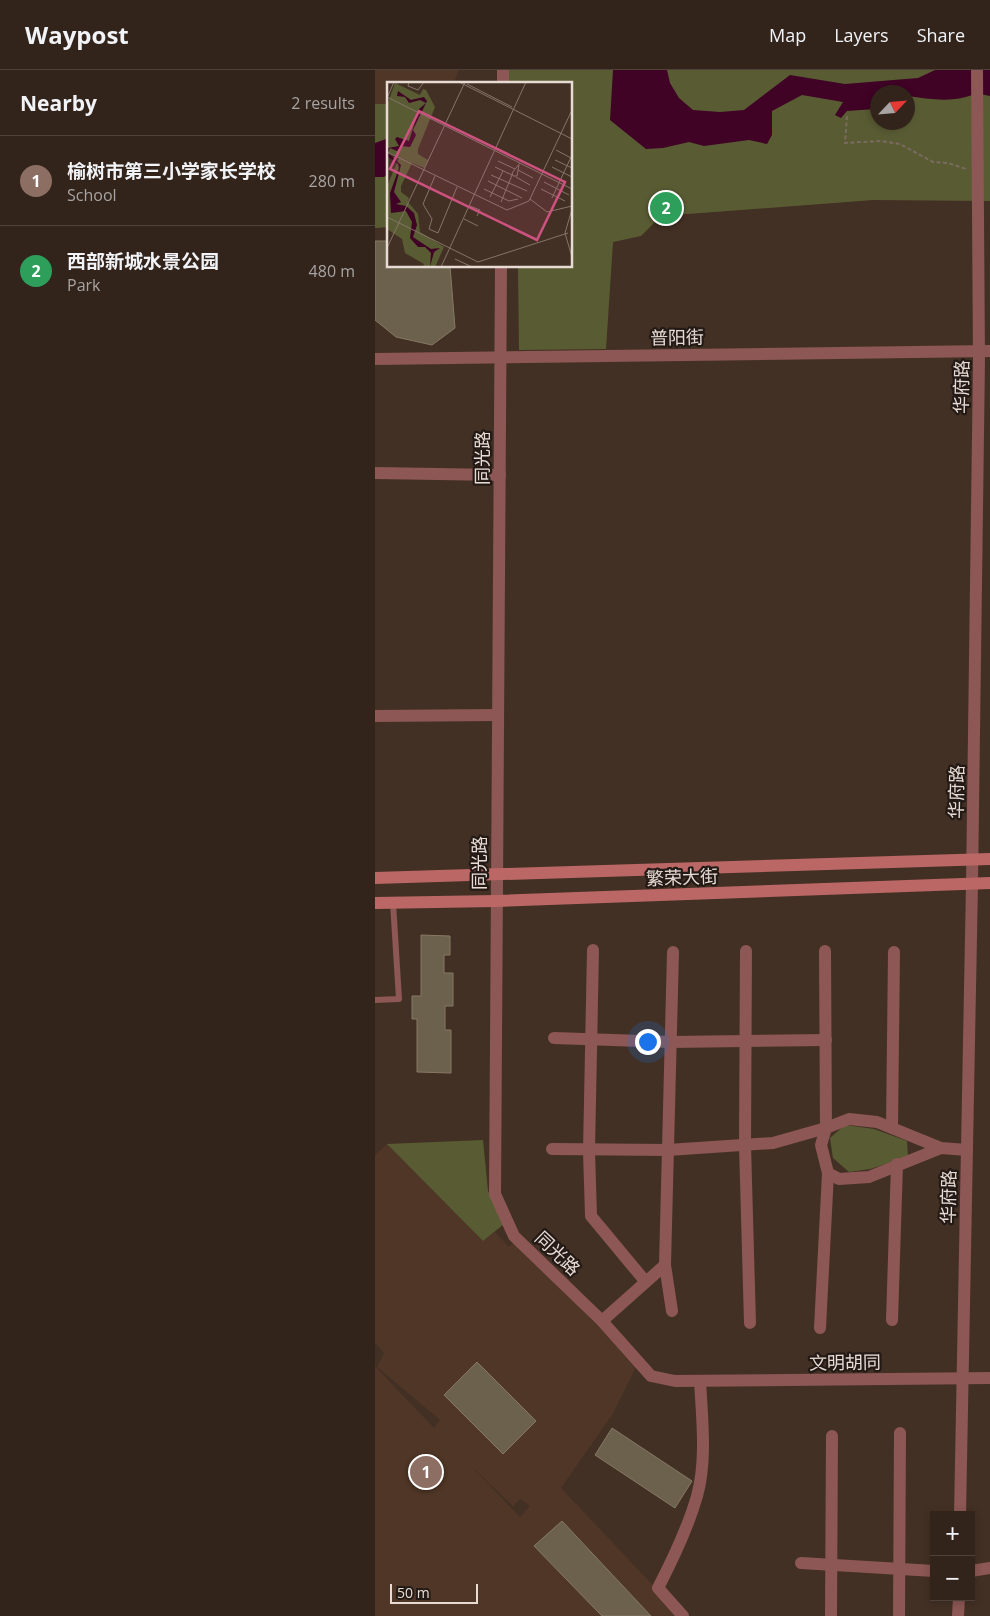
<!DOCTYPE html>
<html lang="en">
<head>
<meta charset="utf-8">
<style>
	:root { --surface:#32241b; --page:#3d3028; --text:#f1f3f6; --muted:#a8a4a3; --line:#4d413a; --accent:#1a73e8 }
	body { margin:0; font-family:"Open Sans","Noto Sans SC",sans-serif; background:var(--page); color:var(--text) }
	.controls { position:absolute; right:15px; bottom:15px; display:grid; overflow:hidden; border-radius:0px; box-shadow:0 2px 8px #0003 }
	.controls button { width:45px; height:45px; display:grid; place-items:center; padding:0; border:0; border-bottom:1px solid var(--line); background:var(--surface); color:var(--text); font:25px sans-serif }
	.compass { position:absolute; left:495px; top:15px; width:45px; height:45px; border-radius:50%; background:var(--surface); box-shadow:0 2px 8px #0003; rotate:64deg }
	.scale { position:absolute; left:15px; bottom:12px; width:88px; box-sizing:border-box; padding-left:5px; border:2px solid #e8dbd4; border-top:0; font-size:14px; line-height:18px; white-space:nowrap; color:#e8dbd4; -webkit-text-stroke:4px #231a15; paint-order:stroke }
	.you { position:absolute; left:272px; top:971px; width:18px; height:18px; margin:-12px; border:4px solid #fff; border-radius:50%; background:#1a73e8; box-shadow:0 0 0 8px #1a73e833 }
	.badge { display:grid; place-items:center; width:32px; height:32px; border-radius:50%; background:var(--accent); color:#fff; font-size:16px; font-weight:700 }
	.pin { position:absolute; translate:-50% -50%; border:2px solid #fff; box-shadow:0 1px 5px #0006 }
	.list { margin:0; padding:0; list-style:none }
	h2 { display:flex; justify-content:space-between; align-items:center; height:65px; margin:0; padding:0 20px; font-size:21px }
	h2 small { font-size:16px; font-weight:400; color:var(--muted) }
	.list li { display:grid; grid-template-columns:32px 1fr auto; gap:15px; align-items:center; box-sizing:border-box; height:90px; padding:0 20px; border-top:1px solid var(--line) }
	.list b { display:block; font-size:19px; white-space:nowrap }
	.list p { margin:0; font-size:16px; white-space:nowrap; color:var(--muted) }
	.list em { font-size:16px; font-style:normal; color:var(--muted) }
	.map { position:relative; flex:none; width:615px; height:1546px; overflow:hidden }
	header { display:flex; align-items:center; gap:30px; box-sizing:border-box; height:70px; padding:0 25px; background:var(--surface); border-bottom:1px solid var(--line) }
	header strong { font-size:24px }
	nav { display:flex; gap:28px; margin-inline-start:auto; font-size:18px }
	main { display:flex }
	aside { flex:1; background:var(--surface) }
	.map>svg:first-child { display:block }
	.built { fill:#4f3626; fill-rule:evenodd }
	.green { fill:#595c33; fill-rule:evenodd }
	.water { fill:#400225 }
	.building { fill:#6c614d; stroke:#857964 }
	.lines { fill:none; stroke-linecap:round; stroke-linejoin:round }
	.path { stroke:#7b6a60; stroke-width:2; stroke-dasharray:4 2.5; stroke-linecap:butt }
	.service { stroke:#8c5754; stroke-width:6 }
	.minor { stroke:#8c5754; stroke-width:12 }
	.tertiary { stroke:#8c5754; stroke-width:12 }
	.secondary { stroke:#bb6765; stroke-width:12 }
	.labels { text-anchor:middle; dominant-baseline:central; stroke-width:4.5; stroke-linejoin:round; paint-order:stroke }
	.street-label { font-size:18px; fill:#e8dbd4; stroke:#231a15 }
	.inset-road { fill:none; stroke:#85746a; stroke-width:1 }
	.view { fill:#cd527f; fill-opacity:0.15; stroke:#cd527f; stroke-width:2.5 }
	.inset-edge { fill:none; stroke:#e8dbd4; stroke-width:2.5 }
</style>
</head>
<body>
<header>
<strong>Waypost</strong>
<nav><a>Map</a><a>Layers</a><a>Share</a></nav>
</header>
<main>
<aside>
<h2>Nearby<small>2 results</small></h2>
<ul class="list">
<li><span class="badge" style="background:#8d6e63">1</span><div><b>榆树市第三小学家长学校</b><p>School</p></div><em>280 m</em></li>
<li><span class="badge" style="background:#2e9e5b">2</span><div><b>西部新城水景公园</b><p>Park</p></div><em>480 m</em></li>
</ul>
</aside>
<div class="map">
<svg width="615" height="1546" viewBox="0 0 615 1546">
	<rect width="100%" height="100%" fill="#433024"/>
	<g class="built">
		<polygon points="0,0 84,0 78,14 14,14 14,34 0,34"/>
		<path d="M12,1074L108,1171L120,1162L134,1177L139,1172L262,1295L237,1345L186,1418L307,1546H0V1296L59,1358L65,1350L2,1297L9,1283L0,1273V1085ZM93,1393L138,1436L145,1429L155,1436L145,1447Z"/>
	</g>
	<g class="green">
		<path d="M128,0H615V131L498,130L286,146L266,166L238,172L231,279L144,280L143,196H196V14H128ZM502,22H532V52H502Z"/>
		<polygon points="0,34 14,34 14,157 0,158"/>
		<polygon points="470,1055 499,1059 532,1071 533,1087 495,1099 474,1102 458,1088 455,1068"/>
		<polygon points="108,1070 113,1121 129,1154 108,1171 12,1074"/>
	</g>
	<g class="water">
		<path d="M238,0H292L295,13L304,28L318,40L345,42L369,40L415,5L470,14L543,8L560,0H615V26C596,22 597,27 580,29C564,31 548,28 533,26L532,22H502V37L500,39L472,41L466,48L460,45L468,32L427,25L397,41V65L392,74L374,70L329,76L314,72L288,78L271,79L235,50Z"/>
		<polygon points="14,68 14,103 9,107 0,107 0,73"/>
	</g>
	<g class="building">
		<polygon points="0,171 14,171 14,196 75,196 80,258 57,275 21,267 0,250"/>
		<polygon points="46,865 75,866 75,885 69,885 69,903 78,903 78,936 70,936 70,960 76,960 76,1003 42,1002 42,949 37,949 37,926 46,926"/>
		<polygon points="102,1292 161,1351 128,1384 69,1325"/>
		<polygon points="237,1358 317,1411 300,1438 220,1385"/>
		<polygon points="187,1451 276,1546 227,1546 159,1476"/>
	</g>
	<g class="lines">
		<polyline class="path" points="472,46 470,73 506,71 525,74 558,92 573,93 591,99"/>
		<polyline class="service" points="0,930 24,929 18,833"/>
		<g class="minor">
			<polyline points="0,403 125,405"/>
			<polyline points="0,646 122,645"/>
			<polyline points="218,880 214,1081 216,1146 270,1211"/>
			<polyline points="371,881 370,1075 375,1253"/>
			<polyline points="179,968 296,972 451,970"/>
			<polyline points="517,1057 519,882"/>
			<polyline points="566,1078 494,1107 464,1109 453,1103 446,1075 451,1058 474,1049 502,1052 566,1078 592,1080"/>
			<polyline points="177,1079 293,1080 398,1073 451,1058 450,881"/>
			<polyline points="297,1241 290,1195 298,882"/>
			<polyline points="517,1250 522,1094"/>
			<polyline points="227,1251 290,1195"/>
			<polyline points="445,1258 453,1103"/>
			<polyline points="426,1493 559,1501"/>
			<polyline points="596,1501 615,1498"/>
			<path d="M308,1546L283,1518C298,1489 313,1458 322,1426C332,1391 327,1347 325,1311"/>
			<polyline points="456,1546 457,1366"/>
			<polyline points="524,1546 525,1363"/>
		</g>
		<g class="tertiary">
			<polyline points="128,14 128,0"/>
			<polyline points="126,196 120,1124 139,1166 227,1251 276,1306 300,1311 615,1308"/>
			<polyline points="0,289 615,281"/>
			<polyline points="585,1445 597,814 604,289 602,0"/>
			<polyline points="583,1546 584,1527"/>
		</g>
		<g class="secondary">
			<polyline points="0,808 615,789"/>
			<polyline points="0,833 121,831 615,813"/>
		</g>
	</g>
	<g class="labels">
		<g class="street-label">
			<text transform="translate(302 267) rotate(-1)">普阳街</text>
			<text transform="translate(586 317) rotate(-89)">华府路</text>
			<text transform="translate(107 388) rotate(-90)">同光路</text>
			<text transform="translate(581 722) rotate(-89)">华府路</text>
			<text transform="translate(104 793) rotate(-90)">同光路</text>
			<text transform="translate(307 807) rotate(-2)">繁荣大街</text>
			<text transform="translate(573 1127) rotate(-89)">华府路</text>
			<text transform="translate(183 1183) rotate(44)">同光路</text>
			<text transform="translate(470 1292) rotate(-1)">文明胡同</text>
		</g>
	</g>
	<g transform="translate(12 12)">
		<rect width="185" height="185" fill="#433024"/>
		<path d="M8,1L33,13L36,7L39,8L48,25L31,67V72L41,78L37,86L25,81L14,104V110L22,116L21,120L31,132L33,150L57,165L48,185H36L37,182L18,171L15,157L0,147V104L12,76L0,70V23Z" fill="#595c33"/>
		<path d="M11,9L24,18L37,15L40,19L26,48L29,53L23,65L14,64L10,69L3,66L1,71L14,83L7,110L14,120L9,122L19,124L27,131L30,143L26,155L44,167L53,166L47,170L43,185L44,171L38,165H31L23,156L25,140L19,129L4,131L3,111L12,86L11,82L0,74L1,66L12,64L8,57L10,55L22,59L32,27L39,21L33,18L22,21L18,15L10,14Z" fill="#400225"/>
		<path class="inset-road" d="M22,0L21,4L31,8L37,0M72,0L185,57M80,2L125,25M0,15L185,107M0,16L7,0M169,68L184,76M0,70L120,128L142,119L185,28M168,78L185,86M111,79L128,87M132,83L130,94H126L125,91L133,81M108,85L125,93L114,120M165,85L185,95M131,88L146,96M104,93L140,109M48,94L36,122L45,137L42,147L51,151L70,105M129,95L143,103M101,99L135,116M157,100L182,113M97,107L122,119L131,117M154,107L178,119M103,115L116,89M165,116L185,73M143,117L160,130L185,124M83,124L93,128L90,134M185,127L178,151L185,175M0,135L91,180L181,151M77,137L91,144M0,166L78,0M68,177L85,185M54,185L139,0"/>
		<path class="view" d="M32,29L178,100L150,158L3,87Z"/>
		<rect width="185" height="185" class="inset-edge"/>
	</g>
</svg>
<div class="controls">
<button>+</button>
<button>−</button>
</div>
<svg class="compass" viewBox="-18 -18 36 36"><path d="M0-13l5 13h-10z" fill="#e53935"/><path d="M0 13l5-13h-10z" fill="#a8a4a3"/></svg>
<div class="scale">50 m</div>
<div class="you"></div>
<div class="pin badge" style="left:51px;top:1402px;background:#8d6e63">1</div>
<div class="pin badge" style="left:291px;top:138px;background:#2e9e5b">2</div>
</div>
</main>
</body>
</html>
